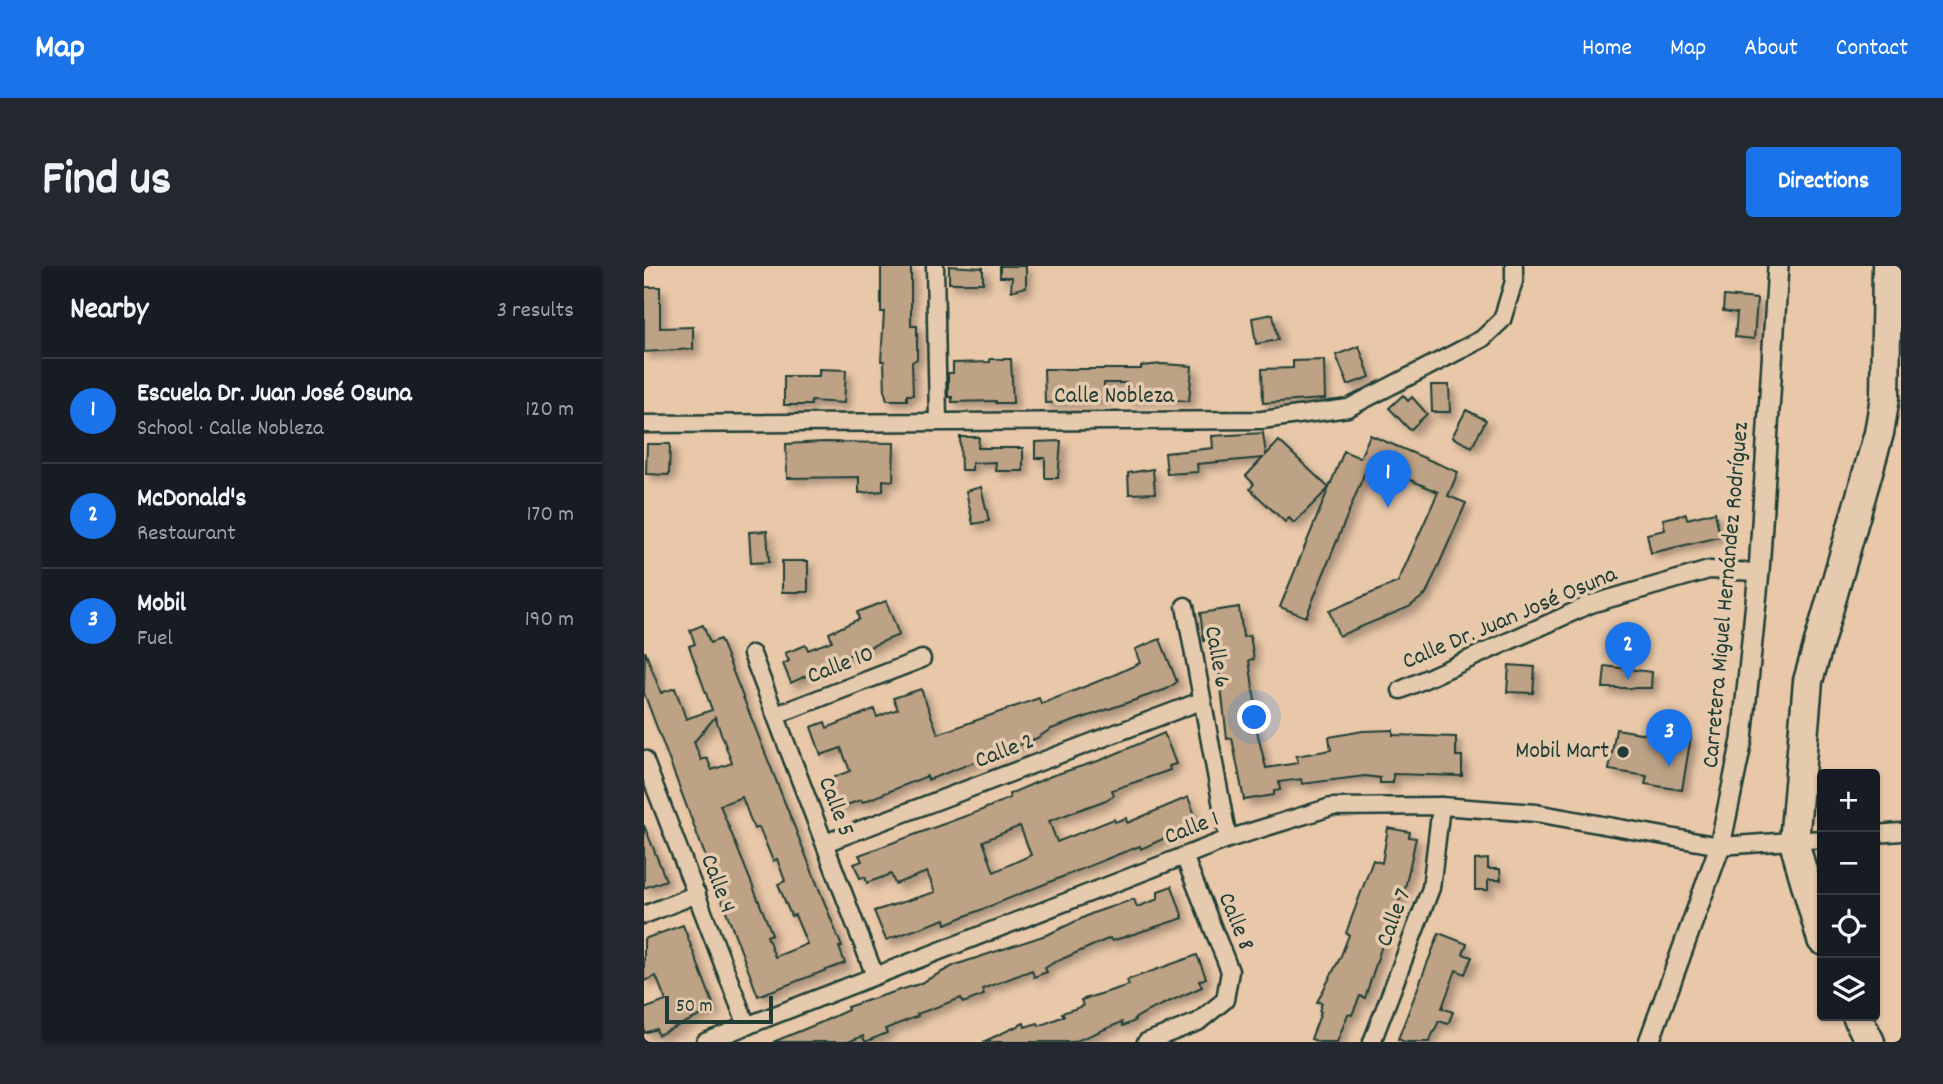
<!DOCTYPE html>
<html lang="en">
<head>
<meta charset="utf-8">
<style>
	:root { --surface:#171b24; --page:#242831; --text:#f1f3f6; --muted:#9ea1a6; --line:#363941; --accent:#1a73e8 }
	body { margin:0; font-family:Dekko,sans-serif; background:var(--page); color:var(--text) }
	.controls { position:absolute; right:21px; bottom:21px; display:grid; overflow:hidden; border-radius:7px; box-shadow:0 2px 5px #0004 }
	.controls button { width:63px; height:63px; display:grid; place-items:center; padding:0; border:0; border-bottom:2px solid var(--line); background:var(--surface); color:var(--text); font:35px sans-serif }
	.scale { position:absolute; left:21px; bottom:18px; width:108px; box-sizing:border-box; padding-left:7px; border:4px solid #1f3d34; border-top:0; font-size:19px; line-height:24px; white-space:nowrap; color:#1f3d34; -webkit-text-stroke:5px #e6caad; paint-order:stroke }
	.you { position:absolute; left:611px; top:452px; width:24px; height:24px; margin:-18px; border:5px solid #fff; border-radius:50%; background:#1a73e8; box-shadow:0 0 0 10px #1a73e833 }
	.badge { display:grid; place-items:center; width:46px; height:46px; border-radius:50%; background:var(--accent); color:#fff; font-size:23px; font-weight:700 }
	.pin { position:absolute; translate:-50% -58px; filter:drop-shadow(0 2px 4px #0008) }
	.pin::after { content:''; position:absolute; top:37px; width:24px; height:21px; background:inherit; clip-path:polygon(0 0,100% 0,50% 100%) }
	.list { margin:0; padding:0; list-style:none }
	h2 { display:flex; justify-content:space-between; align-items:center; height:91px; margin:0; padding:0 28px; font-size:30px }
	h2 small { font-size:23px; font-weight:400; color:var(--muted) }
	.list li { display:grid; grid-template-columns:46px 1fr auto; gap:21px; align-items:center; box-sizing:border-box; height:105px; padding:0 28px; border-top:2px solid var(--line) }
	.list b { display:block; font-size:26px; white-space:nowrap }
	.list p { margin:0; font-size:23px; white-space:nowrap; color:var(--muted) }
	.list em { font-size:23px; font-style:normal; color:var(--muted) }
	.icon { flex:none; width:38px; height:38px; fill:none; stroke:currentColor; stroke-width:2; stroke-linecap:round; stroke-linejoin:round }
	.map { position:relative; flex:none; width:1257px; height:776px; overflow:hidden; border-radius:7px }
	header { display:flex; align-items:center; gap:42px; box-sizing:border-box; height:98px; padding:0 35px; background:var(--accent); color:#fff }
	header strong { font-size:33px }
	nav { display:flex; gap:38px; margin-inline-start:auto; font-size:24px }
	.intro { display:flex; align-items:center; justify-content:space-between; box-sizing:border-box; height:168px; padding:0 42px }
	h1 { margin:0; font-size:49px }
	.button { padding:18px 32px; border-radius:7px; background:var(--accent); color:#fff; font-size:24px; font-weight:700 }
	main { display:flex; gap:42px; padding:0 42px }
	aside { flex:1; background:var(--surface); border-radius:7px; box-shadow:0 2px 5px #0004 }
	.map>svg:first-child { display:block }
	.building { fill:#bea285; stroke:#1f3d34; stroke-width:2; fill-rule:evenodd; filter:url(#shadow) }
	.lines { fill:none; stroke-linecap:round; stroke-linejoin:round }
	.minor-casing { stroke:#1f3d34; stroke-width:21 }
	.tertiary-casing { stroke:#1f3d34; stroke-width:24 }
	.motorway-casing { stroke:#1f3d34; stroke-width:33 }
	.minor { stroke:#e6caad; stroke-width:16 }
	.tertiary { stroke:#e6caad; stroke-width:19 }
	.motorway { stroke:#e6caad; stroke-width:28 }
	.poi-dot { fill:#1f3d34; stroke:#e6caad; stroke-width:2.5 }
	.labels { text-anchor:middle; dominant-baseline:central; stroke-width:7; stroke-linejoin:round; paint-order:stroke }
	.street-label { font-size:24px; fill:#1f3d34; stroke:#e6caad }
	.poi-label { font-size:24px; fill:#1f3d34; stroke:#e6caad; text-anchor:end }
</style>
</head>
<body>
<header>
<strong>Map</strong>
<nav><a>Home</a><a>Map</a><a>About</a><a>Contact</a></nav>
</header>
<div class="intro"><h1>Find us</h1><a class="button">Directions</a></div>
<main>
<aside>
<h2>Nearby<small>3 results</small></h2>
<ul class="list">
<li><span class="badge">1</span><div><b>Escuela Dr. Juan José Osuna</b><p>School · Calle Nobleza</p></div><em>120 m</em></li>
<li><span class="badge">2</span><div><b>McDonald's</b><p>Restaurant</p></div><em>170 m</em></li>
<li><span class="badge">3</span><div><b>Mobil</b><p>Fuel</p></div><em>190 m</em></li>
</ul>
</aside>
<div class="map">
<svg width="1257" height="776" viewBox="0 0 1257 776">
	<defs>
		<filter id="shadow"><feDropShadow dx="5.5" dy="5.5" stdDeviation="3.5" flood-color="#0004"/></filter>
	</defs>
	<rect width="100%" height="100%" fill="#e9c8a9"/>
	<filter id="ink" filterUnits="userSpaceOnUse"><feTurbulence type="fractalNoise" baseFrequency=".0143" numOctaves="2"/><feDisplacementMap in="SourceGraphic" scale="14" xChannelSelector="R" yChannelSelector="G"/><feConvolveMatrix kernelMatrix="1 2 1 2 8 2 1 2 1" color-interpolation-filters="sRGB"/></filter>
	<g filter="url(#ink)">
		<g class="building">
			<polygon points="237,0 267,0 267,60 273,60 273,93 268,96 269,129 263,129 263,134 243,134 241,127 240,95 237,95 240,46 237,46"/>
			<polygon points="305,0 339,2 339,17 305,17"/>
			<polygon points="356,0 382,0 382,21 367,25 368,11 356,11"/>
			<polygon points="0,21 16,21 16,62 49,61 49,83 0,86"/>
			<polygon points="1080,30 1113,33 1110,73 1091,71 1093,47 1079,45"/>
			<polygon points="629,48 634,74 612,78 608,52"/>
			<polygon points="715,80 726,111 704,119 692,89"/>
			<polygon points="346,93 367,93 369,137 352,137 352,135 308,136 308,131 304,131 304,107 309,107 309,97 346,96"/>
			<polygon points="680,94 681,133 619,137 618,103 649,102 649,95"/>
			<polygon points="519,98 548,100 545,135 505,132 483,134 483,117 460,117 460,135 401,137 400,103 497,103 497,100"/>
			<polygon points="175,103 202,104 200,137 167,135 167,139 140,139 140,110 175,110"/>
			<polygon points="787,119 805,119 806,146 788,146"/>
			<polygon points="759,129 764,135 768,131 783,148 766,164 745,142"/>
			<polygon points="822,144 842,154 828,181 808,171"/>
			<polygon points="619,167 622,189 635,175 685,222 650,257 645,252 641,256 606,223 610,218 602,210 619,192 553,198 554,206 523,208 521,187 569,182 568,170"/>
			<polygon points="726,169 814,206 804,230 822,237 782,328 765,341 695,370 685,345 754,316 794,226 725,196 662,351 636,341 700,185 716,192"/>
			<polygon points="316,171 335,171 334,182 379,182 379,205 351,205 352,196 328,197 328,204 317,204"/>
			<polygon points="417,175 414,212 401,212 401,192 391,192 391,176"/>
			<polygon points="180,176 250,177 249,215 239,214 239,225 215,227 215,211 143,212 142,178"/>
			<polygon points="3,178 26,178 25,209 2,208"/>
			<polygon points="509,203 511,227 485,228 484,207"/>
			<polygon points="337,221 345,255 329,258 322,225"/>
			<polygon points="1071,246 1076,271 1007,287 1003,268 1021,264 1019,253 1042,248 1043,253"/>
			<polygon points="123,265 125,296 107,297 105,266"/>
			<rect x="138" y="295" width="26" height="31"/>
			<polygon points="242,335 255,369 201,391 147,417 139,398 145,395 141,387 162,379 164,384 188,375 185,367 215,353 213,346"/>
			<polygon points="595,341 599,371 606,370 610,393 605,394 613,449 609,449 622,502 654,497 652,490 687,484 685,471 719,465 749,464 749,469 812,471 812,490 818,490 818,510 749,508 749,517 736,517 736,512 721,510 658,518 657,513 635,516 636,524 630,525 630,529 600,534 588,472 583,473 575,404 571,404 566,374 560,375 556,347"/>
			<path d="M59,359L66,377L76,373L198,681H195L201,697L114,730L0,427L1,385L17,427L31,422L42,453L68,444L45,380L51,378L46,364ZM71,451L88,497L68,504L63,492L57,494L50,476ZM98,531L110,563L115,561L129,595L133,593L141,615L134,618L147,650L151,649L163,678L131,691L123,670L128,668L76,539Z"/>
			<polygon points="516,373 533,416 523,423 407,463 393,472 284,514 283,510 219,536 217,534 194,542 193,538 190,539 180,515 206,505 197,482 177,489 167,461 181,456 183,462 230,443 233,451 254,443 249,432 277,423 294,468 395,432 397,438 470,409 496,397 491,383"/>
			<polygon points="865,399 891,401 889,427 863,426"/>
			<polygon points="961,400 1008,406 1007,422 959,422"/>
			<polygon points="972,463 1009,469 1010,464 1047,470 1038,524 1001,518 1003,510 965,504"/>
			<path d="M520,467L532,498L525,500L526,504L468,524L470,529L462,534L405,555L413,576L470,553L471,556L482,552L483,557L544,531L554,557L497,583L496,580L475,588L314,653L302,658L301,653L242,674L230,645L291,626L283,606L251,618L247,608L223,617L221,611L216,612L210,598L218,595L215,589L338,544L366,532L365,528L407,510L457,494ZM376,560L387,589L350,606L339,575Z"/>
			<polygon points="0,559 22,614 0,622"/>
			<polygon points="744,562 766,566 765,571 772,572 761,622 746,654 721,732 716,730 708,749 704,748 693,776 675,776 667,773 677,746 675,745 678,737 673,736 696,692 705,669 702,667 729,594 738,597"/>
			<polygon points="844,593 844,603 856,603 857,614 844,614 844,624 831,624 831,594"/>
			<polygon points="528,620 539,652 468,675 466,672 409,697 401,702 403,706 390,711 388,704 338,723 340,729 319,737 317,732 273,748 274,750 241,763 243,767 221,776 219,770 204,776 129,776 178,756 204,744 203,741 275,718 311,699 405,668 449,647 490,633 493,641 514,633 514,625"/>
			<polygon points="39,659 71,743 14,769 12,763 0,767 0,743 22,735 12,710 0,715 0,673"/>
			<polygon points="795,667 823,678 819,688 828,691 821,708 812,704 798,742 809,746 804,758 795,755 785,776 761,776 754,773"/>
			<polygon points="553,689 562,712 555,715 558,721 504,745 490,753 491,755 479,760 478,756 430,776 339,776 380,757 381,761 394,757 395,760 420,750 418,747 439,740 437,734 485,719 483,714"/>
		</g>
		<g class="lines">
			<defs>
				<g id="minor">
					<polyline points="291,0 294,154"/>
					<polyline points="0,158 618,154 704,142 838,73 858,54 870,15 870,0"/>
					<polyline points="541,340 584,573"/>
					<polyline points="108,388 231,710"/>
					<polyline points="757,424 947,338 1065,304 1115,306"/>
					<polyline points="132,449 278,393"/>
					<polyline points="0,493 103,760"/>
					<polyline points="1231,568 1257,566"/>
					<polyline points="181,577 557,435"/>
					<polyline points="0,649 53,628"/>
					<polyline points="61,776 584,573 687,541 797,540 892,547 1076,580 1178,573"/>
					<polyline points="502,776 554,756 581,734 586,705 540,590"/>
					<polyline points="728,776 787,622 797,540"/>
				</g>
				<polyline id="tertiary" points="1005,776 1076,580 1098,474 1115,306 1134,0"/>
				<g id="motorway">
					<polyline points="1178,674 1150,576 1164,415 1235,167 1241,131 1243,0"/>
					<polyline points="1213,750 1226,776"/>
				</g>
			</defs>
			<use href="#minor" class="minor-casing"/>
			<use href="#tertiary" class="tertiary-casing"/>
			<use href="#motorway" class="motorway-casing"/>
			<use href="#minor" class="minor"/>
			<use href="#tertiary" class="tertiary"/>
			<use href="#motorway" class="motorway"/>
		</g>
	</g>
	<circle class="poi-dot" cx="979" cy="486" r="7"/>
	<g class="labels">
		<g class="street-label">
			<text x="470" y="131">Calle Nobleza</text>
			<text transform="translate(1083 329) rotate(-85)">Carretera Miguel Hernández Rodríguez</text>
			<text transform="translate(866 353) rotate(-23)">Calle Dr. Juan José Osuna</text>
			<text transform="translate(572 391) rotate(80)">Calle 6</text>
			<text transform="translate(197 400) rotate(-21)">Calle 10</text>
			<text transform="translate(361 486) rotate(-21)">Calle 2</text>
			<text transform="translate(191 541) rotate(69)">Calle 5</text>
			<text transform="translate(548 563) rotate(-21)">Calle 1</text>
			<text transform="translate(73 618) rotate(69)">Calle 4</text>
			<text transform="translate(751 652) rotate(-69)">Calle 7</text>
			<text transform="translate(591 656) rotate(68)">Calle 8</text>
		</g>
		<g class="poi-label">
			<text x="965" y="486">Mobil Mart</text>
		</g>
	</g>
</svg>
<div class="controls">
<button>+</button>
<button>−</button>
<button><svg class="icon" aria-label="locate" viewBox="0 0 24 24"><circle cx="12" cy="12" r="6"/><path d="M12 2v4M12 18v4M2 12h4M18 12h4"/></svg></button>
<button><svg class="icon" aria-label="layers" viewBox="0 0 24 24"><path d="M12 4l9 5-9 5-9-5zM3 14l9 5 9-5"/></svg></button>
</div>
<div class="scale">50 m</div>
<div class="you"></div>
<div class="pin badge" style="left:744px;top:242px">1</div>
<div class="pin badge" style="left:984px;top:414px">2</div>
<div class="pin badge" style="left:1025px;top:501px">3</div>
</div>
</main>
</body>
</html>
